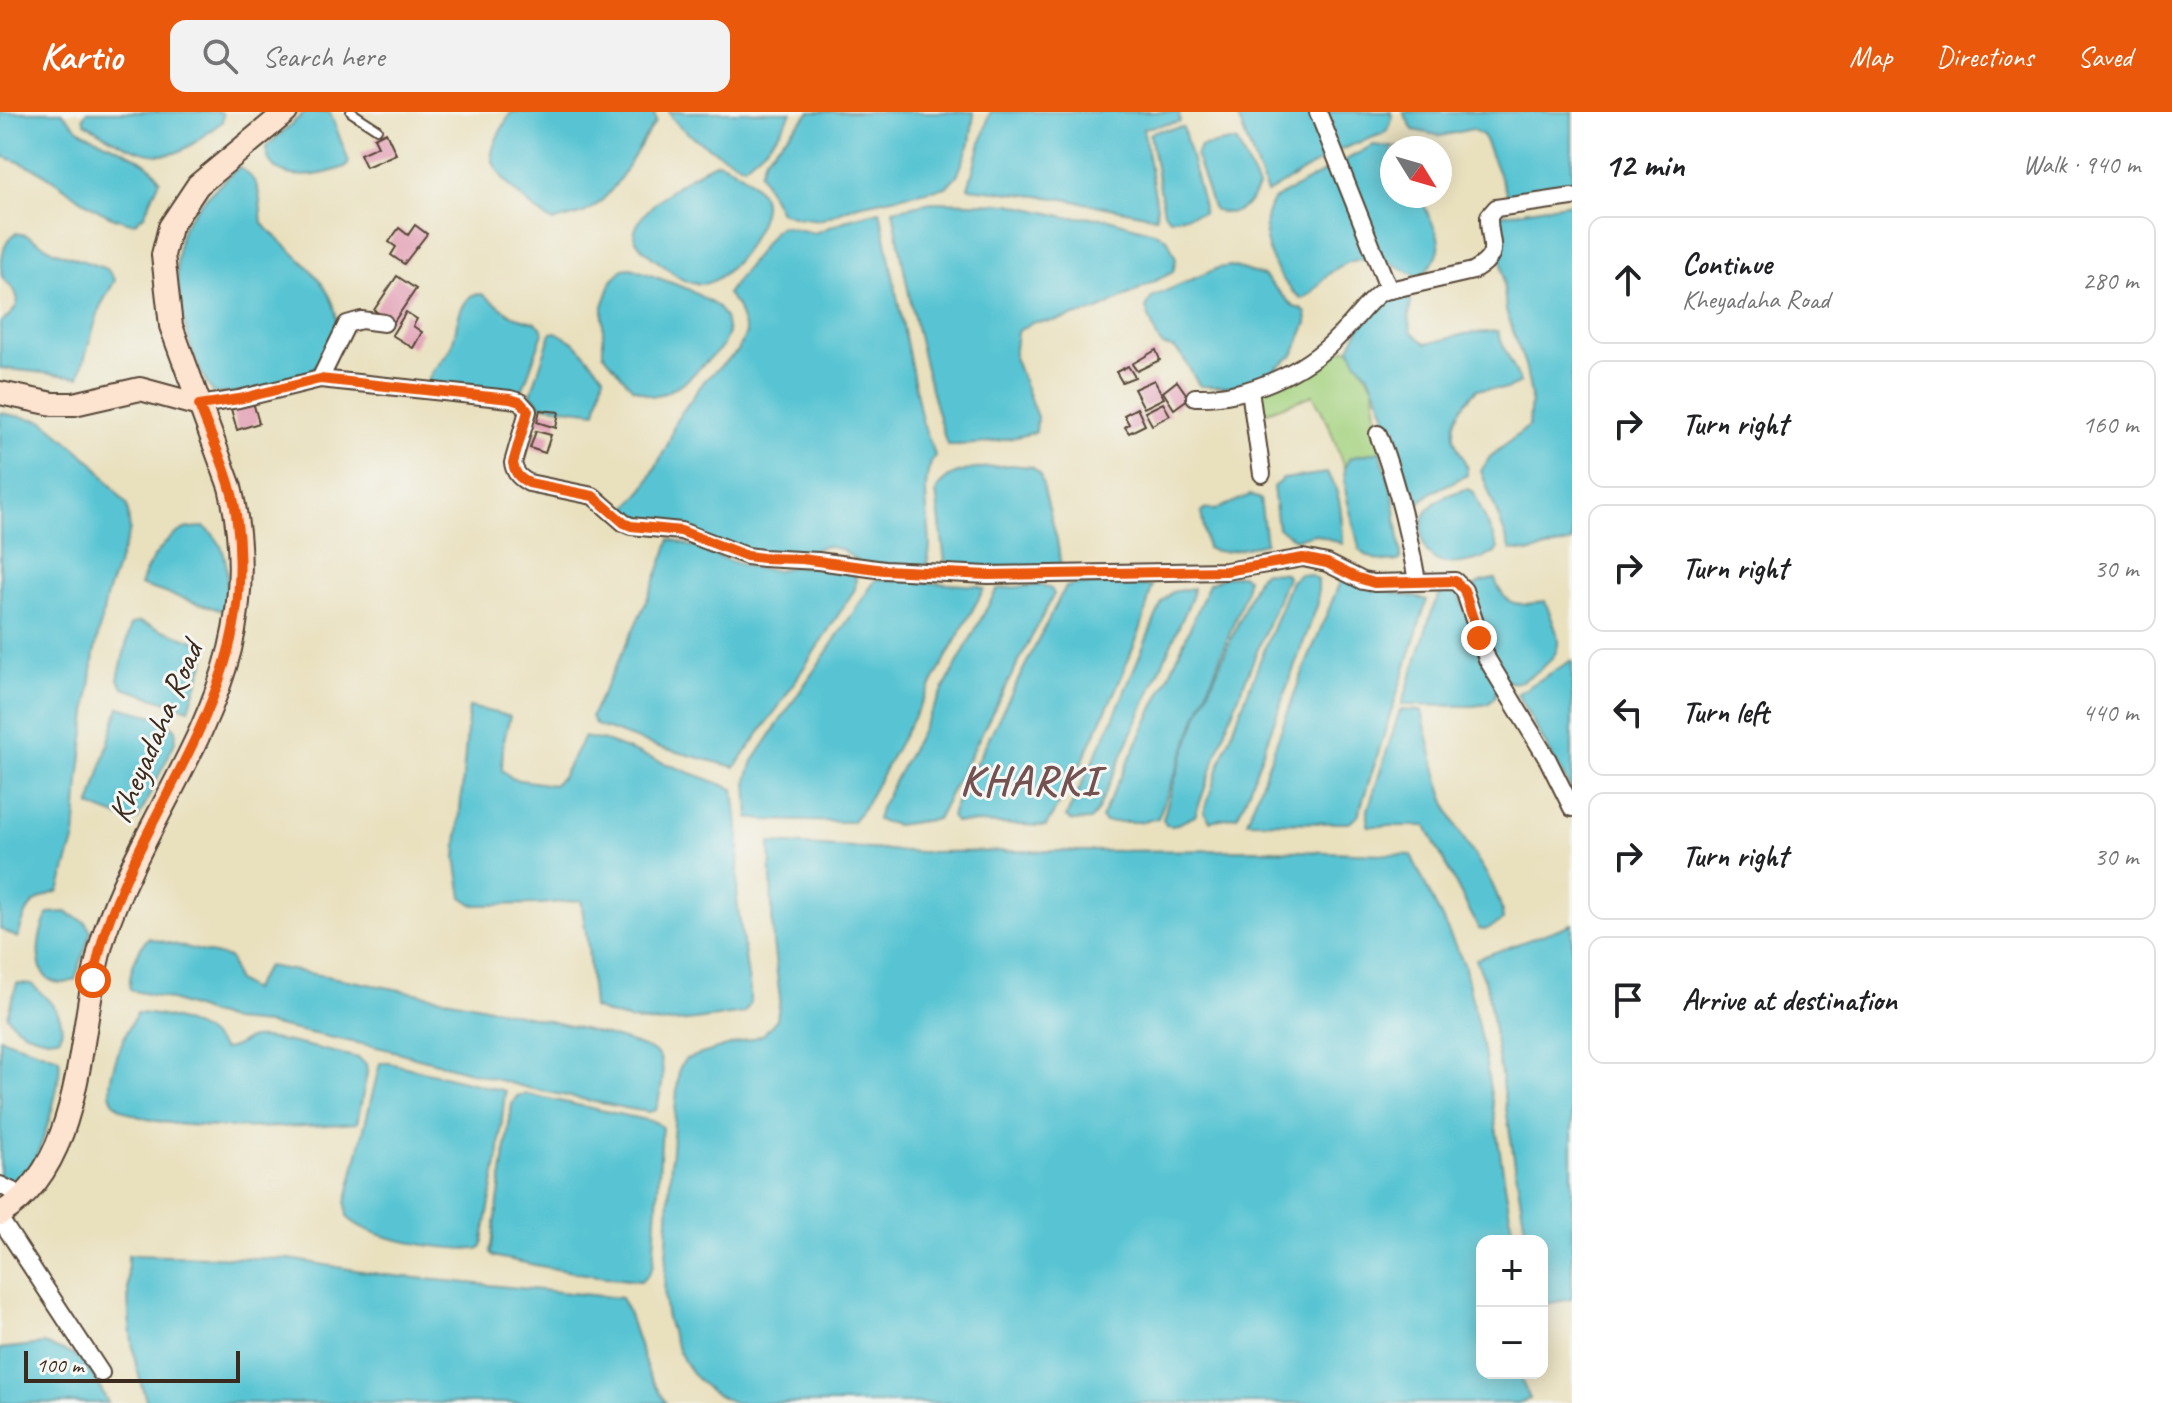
<!DOCTYPE html>
<html lang="en">
<head>
<meta charset="utf-8">
<style>
	:root { --surface:#fff; --page:#f2f2f2; --text:#202124; --muted:#757577; --line:#e0e0e0; --accent:#ea580c }
	body { margin:0; font-family:Caveat,sans-serif; background:var(--page); color:var(--text) }
	.controls { position:absolute; right:24px; bottom:24px; display:grid; overflow:hidden; border-radius:16px; box-shadow:0 4px 20px #0003 }
	.controls button { width:72px; height:72px; display:grid; place-items:center; padding:0; border:0; border-bottom:2px solid var(--line); background:var(--surface); color:var(--text); font:40px sans-serif }
	.compass { position:absolute; left:1380px; top:24px; width:72px; height:72px; border-radius:50%; background:var(--surface); box-shadow:0 4px 20px #0003; rotate:127deg }
	.scale { position:absolute; left:24px; bottom:20px; width:216px; box-sizing:border-box; padding-left:8px; border:4px solid #3b2a1e; border-top:0; font-size:22px; line-height:28px; white-space:nowrap; color:#3b2a1e; -webkit-text-stroke:6px #f6f6f2; paint-order:stroke }
	.stop { position:absolute; width:24px; height:24px; margin:-18px; border:6px solid #ea580c; border-radius:50%; background:#fff }
	.stop.end { background:#ea580c; border-color:#fff; box-shadow:0 2px 8px #0008 }
	.list { margin:0; padding:0; list-style:none }
	h2 { display:flex; justify-content:space-between; align-items:center; height:104px; margin:0; padding:0 32px; font-size:34px }
	h2 small { font-size:26px; font-weight:400; color:var(--muted) }
	.list li { display:grid; grid-template-columns:52px 1fr auto; gap:24px; align-items:center; box-sizing:border-box; height:128px; margin:0 16px 16px; padding:0 16px; border:2px solid var(--line); border-radius:16px }
	.list b { display:block; font-size:30px; white-space:nowrap }
	.list p { margin:0; font-size:26px; white-space:nowrap; color:var(--muted) }
	.list em { font-size:26px; font-style:normal; color:var(--muted) }
	.icon { flex:none; width:44px; height:44px; fill:none; stroke:currentColor; stroke-width:2; stroke-linecap:round; stroke-linejoin:round }
	.map { position:relative; flex:none; width:1572px; height:1291px; overflow:hidden }
	header { display:flex; align-items:center; gap:48px; box-sizing:border-box; height:112px; padding:0 40px; background:var(--accent); color:#fff }
	header strong { font-size:38px }
	nav { display:flex; gap:44px; margin-inline-start:auto; font-size:28px }
	.search { width:560px; height:72px; background:var(--page); display:flex; align-items:center; gap:20px; box-sizing:border-box; padding:0 28px; border-radius:16px; color:var(--muted); font-size:30px }
	main { display:flex }
	aside { flex:1; background:var(--surface) }
	.map>svg:first-child { display:block }
	.green { fill:#a4d27f; stroke:#707e4e; stroke-width:2 }
	.water { fill:#59c4d3; stroke:#4a7778; stroke-width:2 }
	.building { fill:#e29cb2 }
	.lines { fill:none; stroke-linecap:round; stroke-linejoin:round }
	.service-casing { stroke:#554536; stroke-width:12 }
	.minor-casing { stroke:#554536; stroke-width:20 }
	.secondary-casing { stroke:#554536; stroke-width:26 }
	.service { stroke:#fff; stroke-width:8 }
	.minor { stroke:#fff; stroke-width:16 }
	.secondary { stroke:#fde4d1; stroke-width:22 }
	.route { stroke:#ea580c; stroke-width:10 }
	.labels { text-anchor:middle; dominant-baseline:central; stroke-width:6; stroke-linejoin:round; paint-order:stroke }
	.street-label { font-size:34px; fill:#3b2a1e; stroke:#f6f6f2 }
	.district-label { font-size:42px; font-weight:bold; letter-spacing:2px; fill:#755252; stroke:#f6f6f2 }
</style>
</head>
<body>
<header>
<strong>Kartio</strong>
<div class="search"><svg class="icon" aria-label="search" viewBox="0 0 24 24"><circle cx="10" cy="10" r="6"/><path d="M15 15l6 6"/></svg>Search here</div>
<nav><a>Map</a><a>Directions</a><a>Saved</a></nav>
</header>
<main>
<div class="map">
<svg width="1572" height="1291" viewBox="0 0 1572 1291">
	<rect width="100%" height="100%" fill="#f6f6f2"/>
	<filter id="ink" filterUnits="userSpaceOnUse"><feTurbulence type="fractalNoise" baseFrequency=".0125" numOctaves="2"/><feDisplacementMap in="SourceGraphic" scale="16" xChannelSelector="R" yChannelSelector="G"/><feConvolveMatrix kernelMatrix="1 2 1 2 8 2 1 2 1" color-interpolation-filters="sRGB"/></filter>
	<filter id="wash" filterUnits="userSpaceOnUse"><feTurbulence type="fractalNoise" baseFrequency=".006" numOctaves="4" result="noise"/><feDisplacementMap in="SourceGraphic" scale="32" xChannelSelector="R" yChannelSelector="G"/><feGaussianBlur stdDeviation="1.8" result="paint"/><feColorMatrix in="noise" values="0 0 0 0 0 0 0 0 0 0 0 0 0 0 0 0 0 1.4 0 .05"/><feComposite in="paint" operator="in"/></filter>
	<g filter="url(#wash)">
		<rect width="100%" height="100%" fill="#e9e0be"/>
		<polygon class="green" points="1350,236 1374,275 1376,309 1383,316 1380,339 1350,346 1344,356 1328,311 1313,283 1253,305 1250,278 1322,242"/>
		<g class="water">
			<path d="M0,0H62C68,6 74,14 80,18C102,32 150,44 160,68L144,103L134,111C97,107 67,73 35,57C24,51 12,48 0,43Z"/>
			<path d="M87,0H221L223,2L222,10C209,19 194,33 180,39C149,53 110,26 85,11L83,5Z"/>
			<path d="M305,0H330L349,50L347,54C323,65 268,75 266,35Z"/>
			<path d="M511,0H654L656,10C635,36 615,89 583,101C573,105 563,106 553,110C536,100 489,61 492,41C494,27 505,12 511,0Z"/>
			<path d="M669,0H791C783,21 761,40 744,54C724,45 676,19 669,0Z"/>
			<polygon points="810,0 973,0 974,2 970,31 958,62 946,75 858,93 820,108 796,105 780,100 760,61 765,46"/>
			<polygon points="990,0 1179,0 1180,10 1143,16 1157,95 1156,105 1064,87 968,76"/>
			<polygon points="1236,0 1391,0 1392,7 1388,17 1382,22 1339,38 1267,81"/>
			<polygon points="1403,0 1572,0 1572,79 1509,87 1483,23 1472,17 1441,24 1413,18"/>
			<polygon points="1183,15 1204,95 1203,101 1170,107 1164,100 1150,22 1155,19"/>
			<path d="M1230,29L1237,30L1258,75C1249,96 1236,106 1214,98L1196,44L1200,35Z"/>
			<path d="M1373,33L1400,36H1392V84H1421C1432,122 1457,131 1419,166C1388,147 1362,136 1330,161C1319,170 1314,182 1301,187C1274,164 1254,121 1273,88Z"/>
			<path d="M717,50C733,54 766,75 764,94C762,119 729,170 702,172C686,173 675,163 664,154C652,145 640,138 634,124C636,96 693,62 717,50Z"/>
			<path d="M239,55C263,70 259,85 262,111C288,140 352,180 333,226C328,239 317,252 309,263C278,272 247,284 214,281C187,250 163,146 187,109C200,89 221,72 239,55Z"/>
			<path d="M932,90L1010,92L1066,105L1105,106L1157,121L1168,128L1176,147L1173,160L1098,198L1054,209L1032,210L1017,220L1014,245L1037,305L1036,320C1007,328 977,334 947,333C923,256 907,178 893,98Z"/>
			<polygon points="1572,91 1572,430 1531,440 1511,438 1481,359 1490,345 1529,314 1531,283 1525,253 1506,199 1498,103"/>
			<path d="M880,99L922,309L935,343C913,379 940,428 925,455L860,451L841,437L824,434L801,442H761L631,410L623,401L645,375L669,330L675,310L705,268L738,239L746,221L737,194L727,182L774,119L781,114L815,121L852,106Z"/>
			<path d="M16,121L26,123L54,139L107,157L115,168L100,195L79,265L0,256V210C10,204 23,193 15,180C12,174 6,171 2,165C0,149 2,130 16,121Z"/>
			<path d="M1231,154L1264,164L1294,195L1301,197L1306,201L1307,211L1293,243L1264,265L1229,275L1200,274C1188,259 1185,235 1163,234L1157,226L1146,196L1152,185L1218,156Z"/>
			<polygon points="631,156 688,177 718,195 725,206 728,221 722,235 686,269 665,281 652,284 632,276 603,241 603,194 612,169 623,157"/>
			<path d="M482,182L513,204L534,210L541,215L543,221L522,279L518,284L427,272C433,252 444,251 451,235C459,215 454,200 472,183Z"/>
			<path d="M1397,183H1407L1411,189L1409,204L1411,219L1426,232L1465,222L1498,219C1502,238 1515,252 1520,271L1507,277H1477C1465,290 1452,305 1454,325C1456,339 1468,347 1467,363L1432,380L1418,392H1409L1403,383L1383,316L1385,300L1370,265L1355,247L1350,236C1360,213 1372,188 1397,183Z"/>
			<polygon points="556,220 575,231 604,263 596,300 540,293 531,282 551,221"/>
			<path d="M0,301L44,309L94,352L127,393L130,419L107,482L94,542L79,668L75,725L59,779C30,788 25,797 18,826L0,817Z"/>
			<path d="M1380,339L1393,383L1401,442L1400,448C1388,453 1370,447 1360,439L1346,382L1344,356L1350,346Z"/>
			<path d="M1010,353L1032,355L1040,362L1057,428L1061,454L1049,458L954,454L945,450L936,380C946,355 986,356 1010,353Z"/>
			<path d="M1327,361C1342,378 1342,411 1343,432L1315,422L1295,427L1278,416L1273,375L1283,367Z"/>
			<path d="M1467,377L1473,379L1498,436L1495,441C1481,447 1462,453 1446,451C1421,449 1415,414 1429,397C1439,385 1453,381 1467,377Z"/>
			<path d="M1250,383L1260,387L1266,431C1248,434 1224,445 1207,436L1201,400L1207,397L1215,398Z"/>
			<path d="M204,415C232,433 229,470 223,499L140,473C147,452 164,426 185,417C190,415 199,416 204,415Z"/>
			<path d="M670,427C704,437 735,455 770,458C779,459 787,455 795,455C815,453 837,458 856,464L855,477L779,594L735,655L658,635L596,613L591,605C619,546 650,489 670,427Z"/>
			<path d="M1263,460L1285,461L1287,465L1228,611L1195,704L1173,714L1166,713L1163,707C1185,625 1224,545 1257,467Z"/>
			<polygon points="1344,460 1384,478 1427,488 1358,704 1349,711 1247,710 1300,567"/>
			<polygon points="1300,462 1311,463 1318,468 1318,491 1244,691 1237,704 1210,709 1204,700 1219,654 1291,469"/>
			<polygon points="1241,463 1247,466 1246,479 1158,706 1143,710 1105,710 1101,706 1169,564 1209,472 1225,465"/>
			<polygon points="876,467 978,474 984,477 863,697 852,710 763,708 749,706 747,668 753,649"/>
			<path d="M1495,467C1505,496 1518,494 1545,489C1557,523 1571,537 1535,561C1524,568 1519,573 1506,569L1499,559L1471,477L1480,470Z"/>
			<polygon points="1076,472 1152,474 1141,516 1120,568 1076,663 1046,714 955,710 951,704 954,695 1060,485 1066,475"/>
			<polygon points="1041,473 1051,477 1054,482 937,707 896,713 877,708 880,696 997,477"/>
			<polygon points="1193,476 1192,485 1097,700 1090,708 1072,709 1066,705 1114,605 1162,490 1172,480"/>
			<polygon points="1446,478 1458,482 1498,573 1494,586 1488,592 1473,594 1402,593 1434,493 1440,482"/>
			<polygon points="140,510 194,529 204,537 205,548 189,597 123,576 118,567 131,512"/>
			<polygon points="1572,548 1572,679 1517,582"/>
			<polygon points="119,595 165,607 176,618 175,630 138,707 132,710 90,694"/>
			<path d="M469,595L510,604L503,632L502,658L513,667L553,673L562,665L584,625L605,629L734,677L739,724L737,789L750,879V892L744,901C688,909 647,920 593,896L588,835L581,788L541,792L474,793L462,785L456,746Z"/>
			<path d="M1400,598L1422,599C1430,635 1438,674 1453,708C1469,741 1500,770 1503,808L1485,818L1479,817L1426,714H1368V698Z"/>
			<path d="M770,731L920,740L1269,738L1411,743L1464,852L1485,945L1514,1129H1482V1261H1518L1530,1287L1518,1291H736C697,1279 679,1248 668,1210C661,1185 666,1155 667,1130C669,1072 673,1015 679,957L685,947L763,923L777,907L780,886L773,830Z"/>
			<path d="M66,800L85,810L91,819L75,868C31,885 33,826 49,801Z"/>
			<polygon points="1572,812 1572,1187 1545,1192 1542,1190 1542,1129 1527,1129 1487,875 1476,847"/>
			<path d="M148,826L230,846L236,868L252,878L267,854C315,862 644,920 659,944C667,957 660,985 656,998L648,1000L625,996L528,976L386,937L267,912L232,909L165,886L130,878C128,861 137,839 148,826Z"/>
			<path d="M17,871L31,872C46,885 68,903 60,925C44,931 16,919 7,904Z"/>
			<path d="M137,901C166,902 207,913 223,937C239,936 241,928 252,926C271,923 336,941 358,946L366,952L367,961L357,1011C315,1014 132,1027 112,987C103,969 127,917 137,901Z"/>
			<path d="M0,926L59,946C63,968 41,1044 27,1061C23,1066 15,1068 10,1069L0,1066Z"/>
			<path d="M380,951H389L505,979L498,1046L482,1134L478,1137C443,1137 374,1130 347,1105L346,1091Z"/>
			<path d="M526,982L655,1010L662,1015L653,1153L648,1163L641,1169C591,1165 542,1155 493,1144L491,1140L512,992L517,984Z"/>
			<path d="M128,1143L289,1147L385,1163L621,1186L627,1197L649,1263L666,1291H147C129,1237 127,1199 128,1143Z"/>
			<polygon points="44,1232 74,1243 90,1256 108,1291 0,1291 0,1237"/>
		</g>
		<g id="blocks">
			<g class="building">
				<polygon points="386,20 396,42 366,55 360,42 378,34 374,26"/>
				<polygon points="415,113 427,122 404,152 391,143 396,135 389,130 399,116 408,123"/>
				<polygon points="397,164 416,177 393,211 374,198"/>
				<polygon points="406,200 417,207 413,214 422,220 413,236 392,223"/>
				<polygon points="1156,238 1160,248 1137,259 1132,252"/>
				<polygon points="1128,254 1135,265 1122,270 1116,260"/>
				<polygon points="1154,268 1164,286 1144,296 1134,277"/>
				<polygon points="1177,269 1189,286 1174,297 1163,280"/>
				<polygon points="253,290 259,311 237,318 231,297"/>
				<polygon points="1163,291 1170,303 1152,313 1145,300"/>
				<polygon points="1137,296 1145,313 1129,321 1125,315 1129,312 1124,303"/>
				<polygon points="540,298 559,300 556,316 537,310"/>
				<polygon points="536,319 551,323 545,341 530,336"/>
			</g>
		</g>
	</g>
	<g filter="url(#ink)">
		<use href="#blocks" fill-opacity="0" stroke="#554536" stroke-width="2"/>
		<g class="lines">
			<defs>
				<polyline id="service" points="351,0 377,17"/>
				<g id="minor">
					<polyline points="1318,0 1389,178"/>
					<polyline points="320,267 347,212 361,208 384,211"/>
					<polyline points="1250,278 1262,362"/>
					<path d="M1195,285C1245,287 1304,261 1339,224C1354,210 1365,192 1381,180L1473,159C1504,141 1488,132 1489,104L1496,96L1572,85"/>
					<path d="M199,293L239,287L320,267L510,287L520,290L528,299L513,351C515,362 520,366 529,371L593,384L624,411L631,414L681,419L747,444L763,446L818,449L884,458L988,463L1226,459L1303,446L1327,451L1363,469L1374,471L1455,469L1464,478L1487,547L1548,648L1572,696"/>
					<path d="M1378,322C1397,370 1408,418 1417,469"/>
					<polyline points="0,1073 25,1085"/>
					<polyline points="0,1107 101,1261"/>
				</g>
				<g id="secondary">
					<polyline points="0,281 53,292 74,292 140,277 199,293"/>
					<path d="M0,1102C89,1049 76,908 105,820C138,723 205,637 230,537C243,483 243,428 230,375L171,214L163,143L170,115L198,73L286,0"/>
				</g>
			</defs>
			<use href="#service" class="service-casing"/>
			<use href="#minor" class="minor-casing"/>
			<use href="#secondary" class="secondary-casing"/>
			<use href="#service" class="service"/>
			<use href="#minor" class="minor"/>
			<use href="#secondary" class="secondary"/>
		</g>
	</g>
	<g class="lines" filter="url(#ink)">
		<path class="route" d="M93,868C97,852 100,835 105,820C155,673 261,571 236,402C231,365 212,328 199,293L239,287L320,267L510,287L520,290L528,299L513,351C515,362 519,366 529,371L593,384L624,411L631,414L681,419L747,444L763,446L802,447L884,458L988,463L1226,459L1303,446L1327,451L1355,465L1374,471L1455,469L1464,478L1479,526"/>
	</g>
	<g class="labels">
		<g class="street-label">
			<text transform="translate(155 620) rotate(-67)">Kheyadaha Road</text>
		</g>
		<g class="district-label">
			<text x="1030" y="668">KHARKI</text>
		</g>
	</g>
</svg>
<div class="controls">
<button>+</button>
<button>−</button>
</div>
<svg class="compass" viewBox="-18 -18 36 36"><path d="M0-13l5 13h-10z" fill="#e53935"/><path d="M0 13l5-13h-10z" fill="#757577"/></svg>
<div class="scale">100 m</div>
<div class="stop" style="left:93px;top:868px"></div>
<div class="stop end" style="left:1479px;top:526px"></div>
</div>
<aside>
<h2>12 min<small>Walk · 940 m</small></h2>
<ul class="list">
<li><svg class="icon" aria-label="ahead" viewBox="0 0 24 24"><path d="M12 20V5M6 11l6-6 6 6"/></svg><div><b>Continue</b><p>Kheyadaha Road</p></div><em>280 m</em></li>
<li><svg class="icon" aria-label="right" viewBox="0 0 24 24"><path d="M7 20v-9h11M14 6l5 5-5 5"/></svg><div><b>Turn right</b></div><em>160 m</em></li>
<li><svg class="icon" aria-label="right" viewBox="0 0 24 24"><path d="M7 20v-9h11M14 6l5 5-5 5"/></svg><div><b>Turn right</b></div><em>30 m</em></li>
<li><svg class="icon" aria-label="left" viewBox="0 0 24 24"><path d="M17 20v-9H6M10 6l-5 5 5 5"/></svg><div><b>Turn left</b></div><em>440 m</em></li>
<li><svg class="icon" aria-label="right" viewBox="0 0 24 24"><path d="M7 20v-9h11M14 6l5 5-5 5"/></svg><div><b>Turn right</b></div><em>30 m</em></li>
<li><svg class="icon" aria-label="arrive" viewBox="0 0 24 24"><path d="M6 21V4h12l-3 4 3 4H6"/></svg><div><b>Arrive at destination</b></div></li>
</ul>
</aside>
</main>
</body>
</html>
